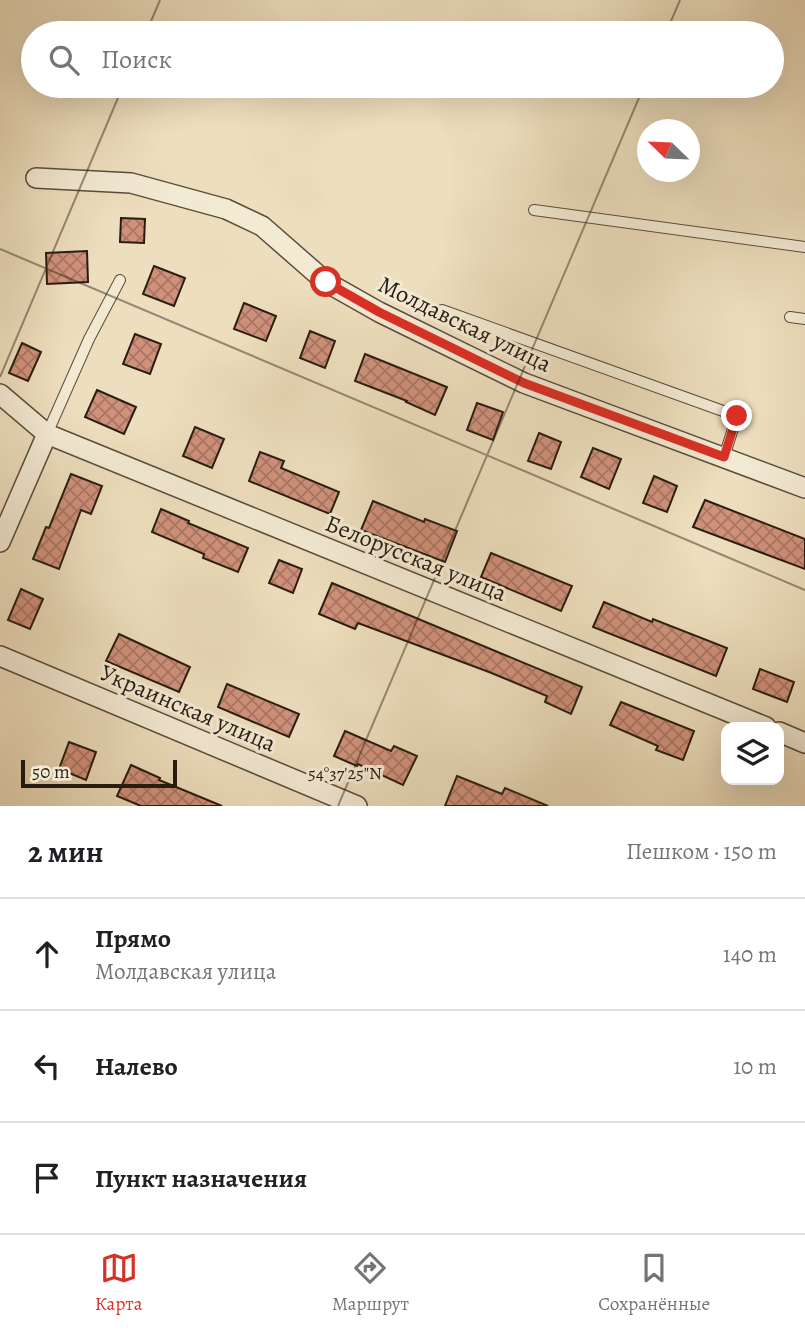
<!DOCTYPE html>
<html lang="ru">
<head>
<meta charset="utf-8">
<style>
	:root { --surface:#fff; --page:#f6f6f6; --text:#202124; --muted:#757577; --line:#e0e0e0; --accent:#d93025 }
	body { margin:0; font-family:Alegreya,serif; background:var(--page); color:var(--text) }
	.controls { position:absolute; right:21px; bottom:21px; display:grid; overflow:hidden; border-radius:14px; box-shadow:0 7px 28px #0002 }
	.controls button { width:63px; height:63px; display:grid; place-items:center; padding:0; border:0; border-bottom:2px solid var(--line); background:var(--surface); color:var(--text); font:35px sans-serif }
	.compass { position:absolute; left:637px; top:119px; width:63px; height:63px; border-radius:50%; background:var(--surface); box-shadow:0 7px 28px #0002; rotate:293deg }
	.scale { position:absolute; left:21px; bottom:18px; width:156px; box-sizing:border-box; padding-left:7px; border:4px solid #291c11; border-top:0; font-size:19px; line-height:24px; white-space:nowrap; color:#291c11; -webkit-text-stroke:5px #f3ead4; paint-order:stroke }
	.stop { position:absolute; width:21px; height:21px; margin:-16px; border:5px solid #d93025; border-radius:50%; background:#fff }
	.stop.end { background:#d93025; border-color:#fff; box-shadow:0 2px 7px #0008 }
	.list { margin:0; padding:0; list-style:none }
	h2 { display:flex; justify-content:space-between; align-items:center; height:91px; margin:0; padding:0 28px; font-size:30px }
	h2 small { font-size:23px; font-weight:400; color:var(--muted) }
	.list li { display:grid; grid-template-columns:46px 1fr auto; gap:21px; align-items:center; box-sizing:border-box; height:112px; padding:0 28px; border-top:2px solid var(--line) }
	.list b { display:block; font-size:26px; white-space:nowrap }
	.list p { margin:0; font-size:23px; white-space:nowrap; color:var(--muted) }
	.list em { font-size:23px; font-style:normal; color:var(--muted) }
	.icon { flex:none; width:38px; height:38px; fill:none; stroke:currentColor; stroke-width:2; stroke-linecap:round; stroke-linejoin:round }
	.map { position:relative; flex:none; width:805px; height:806px; overflow:hidden }
	.search { position:absolute; background:var(--surface); box-shadow:0 7px 28px #0002; left:21px; right:21px; top:21px; height:77px; display:flex; align-items:center; gap:18px; box-sizing:border-box; padding:0 24px; border-radius:38px; color:var(--muted); font-size:26px }
	.sheet { height:427px; background:var(--surface) }
	nav { display:flex; justify-content:space-around; align-items:center; box-sizing:border-box; height:98px; border-top:2px solid var(--line); background:var(--surface); font-size:19px; color:var(--muted) }
	nav a { display:grid; justify-items:center; gap:4px }
	nav .on { color:var(--accent) }
	.map>svg:first-child { display:block }
	.building { fill:url(#building-cross-hatch); stroke:#291c11; stroke-width:2 }
	.lines { fill:none; stroke-linecap:round; stroke-linejoin:round }
	.lane-casing { stroke:#5a4c3c; stroke-width:12 }
	.street-casing { stroke:#5a4c3c; stroke-width:22 }
	.lane { stroke:#f3ead4; stroke-width:10 }
	.street { stroke:#f3ead4; stroke-width:19 }
	.route { stroke:#d93025; stroke-width:9 }
	.ticks { fill:none; stroke:#291c11; stroke-width:2; stroke-opacity:0.45 }
	.labels { text-anchor:middle; dominant-baseline:central; stroke-width:6; stroke-linejoin:round; paint-order:stroke }
	.street-label { font-size:24px; fill:#291c11; stroke:#f3ead4 }
	.ticks-label { font-size:18px; text-anchor:middle; fill:#291c11; stroke:#f3ead4; stroke-width:6; stroke-linejoin:round; paint-order:stroke }
</style>
</head>
<body>
<div class="map">
<svg width="805" height="806" viewBox="0 0 805 806">
	<defs>
		<pattern id="building-cross-hatch" width="8" height="8" patternUnits="userSpaceOnUse" patternTransform="scale(1.75)"><rect width="8" height="8" fill="#d0917b"/><path d="M0 0l8 8M0 8l8-8" fill="none" stroke="#a97663"/></pattern>
	</defs>
	<rect width="100%" height="100%" fill="#eddebd"/>
	<filter id="stains"><feTurbulence type="fractalNoise" baseFrequency=".00286" numOctaves="4"/><feColorMatrix values="0 0 0 0 .2 0 0 0 0 .09 0 0 0 0 .02 0 0 0 .5 -.17"/></filter>
	<radialGradient id="worn" r=".72"><stop offset=".6" stop-color="#630" stop-opacity="0"/><stop offset="1" stop-color="#630" stop-opacity=".3"/></radialGradient>
	<g class="building">
		<polygon points="121,218 145,219 144,243 120,242"/>
		<polygon points="87,251 88,282 47,284 46,253"/>
		<polygon points="154,266 185,278 174,306 143,294"/>
		<polygon points="244,303 276,316 266,341 234,329"/>
		<polygon points="310,331 335,341 325,368 300,358"/>
		<polygon points="135,334 161,344 150,374 123,364"/>
		<polygon points="22,343 41,352 28,381 9,373"/>
		<polygon points="365,354 447,387 435,415 406,402 407,401 355,381"/>
		<polygon points="97,390 136,407 124,434 85,417"/>
		<polygon points="477,403 503,412 493,440 467,430"/>
		<polygon points="195,427 224,439 212,468 183,456"/>
		<polygon points="539,433 561,442 551,469 528,461"/>
		<polygon points="593,448 621,459 609,489 581,477"/>
		<polygon points="260,452 284,461 281,468 339,492 330,514 249,481"/>
		<polygon points="71,474 102,486 91,514 81,510 59,569 33,559 46,527 49,528"/>
		<polygon points="654,476 677,486 667,512 643,503"/>
		<polygon points="705,500 805,539 805,569 693,527"/>
		<polygon points="373,501 424,522 425,519 457,531 445,562 361,530"/>
		<polygon points="161,509 189,521 188,523 248,548 238,572 203,558 204,554 152,532"/>
		<polygon points="491,553 572,586 561,611 481,577"/>
		<polygon points="279,560 302,569 293,593 269,583"/>
		<polygon points="332,583 582,687 571,714 545,702 547,696 489,672 358,623 355,629 319,614"/>
		<polygon points="21,589 43,599 30,629 8,620"/>
		<polygon points="604,602 652,622 653,619 727,648 716,676 593,627"/>
		<polygon points="119,634 190,667 179,692 106,661"/>
		<polygon points="760,669 794,682 787,702 753,689"/>
		<polygon points="227,684 299,714 289,737 218,707"/>
		<polygon points="621,702 694,731 683,760 656,750 658,746 610,725"/>
		<polygon points="345,731 391,751 394,746 417,756 403,785 358,764 357,766 334,756"/>
		<polygon points="69,742 96,752 86,780 59,769"/>
		<polygon points="131,765 160,778 159,780 222,806 141,806 117,796"/>
		<polygon points="457,776 502,794 505,788 548,806 445,806"/>
	</g>
	<g class="lines">
		<defs>
			<g id="lane">
				<polyline points="534,210 805,247"/>
				<polyline points="442,310 737,416 724,457"/>
				<polyline points="790,317 805,319"/>
				<polyline points="47,434 89,339 120,280"/>
			</g>
			<g id="street">
				<polyline points="36,178 131,183 226,209 262,226 326,282 379,312 524,383 805,488"/>
				<polyline points="0,394 47,434 766,727"/>
				<polyline points="0,542 47,434"/>
				<polyline points="0,656 357,806"/>
				<polyline points="779,732 805,743"/>
			</g>
		</defs>
		<use href="#lane" class="lane-casing"/>
		<use href="#street" class="street-casing"/>
		<use href="#lane" class="lane"/>
		<use href="#street" class="street"/>
	</g>
	<g class="lines">
		<polyline class="route" points="326,282 379,312 524,383 724,457 737,416"/>
	</g>
	<path class="ticks" d="M146,33L160,0M666,33L680,0M0,249L805,590M0,377L123,86M338,806L644,86"/>
	<g class="labels">
		<g class="street-label">
			<text transform="translate(465 324) rotate(26)">Молдавская улица</text>
			<text transform="translate(416 558) rotate(22)">Белорусская улица</text>
			<text transform="translate(188 708) rotate(23)">Украинская улица</text>
		</g>
	</g>
	<g class="ticks-label">
		<text x="345" y="779">54°37'25"N</text>
	</g>
	<rect width="100%" height="100%" filter="url(#stains)"/>
	<rect width="100%" height="100%" fill="url(#worn)"/>
</svg>
<div class="controls">
<button><svg class="icon" aria-label="layers" viewBox="0 0 24 24"><path d="M12 4l9 5-9 5-9-5zM3 14l9 5 9-5"/></svg></button>
</div>
<svg class="compass" viewBox="-18 -18 36 36"><path d="M0-13l5 13h-10z" fill="#e53935"/><path d="M0 13l5-13h-10z" fill="#757577"/></svg>
<div class="scale">50 m</div>
<div class="stop" style="left:326px;top:282px"></div>
<div class="stop end" style="left:737px;top:416px"></div>
<div class="search"><svg class="icon" aria-label="search" viewBox="0 0 24 24"><circle cx="10" cy="10" r="6"/><path d="M15 15l6 6"/></svg>Поиск</div>
</div>
<section class="sheet">
<h2>2 мин<small>Пешком · 150 m</small></h2>
<ul class="list">
<li><svg class="icon" aria-label="ahead" viewBox="0 0 24 24"><path d="M12 20V5M6 11l6-6 6 6"/></svg><div><b>Прямо</b><p>Молдавская улица</p></div><em>140 m</em></li>
<li><svg class="icon" aria-label="left" viewBox="0 0 24 24"><path d="M17 20v-9H6M10 6l-5 5 5 5"/></svg><div><b>Налево</b></div><em>10 m</em></li>
<li><svg class="icon" aria-label="arrive" viewBox="0 0 24 24"><path d="M6 21V4h12l-3 4 3 4H6"/></svg><div><b>Пункт назначения</b></div></li>
</ul>
</section>
<nav>
<a class="on"><svg class="icon" aria-label="map" viewBox="0 0 24 24"><path d="M3 6l6-2 6 2 6-2v14l-6 2-6-2-6 2zM9 4v14M15 6v14"/></svg>Карта</a>
<a><svg class="icon" aria-label="directions" viewBox="0 0 24 24"><path d="M12 3l9 9-9 9-9-9zM9 14v-3h6M13 9l2 2-2 2"/></svg>Маршрут</a>
<a><svg class="icon" aria-label="saved" viewBox="0 0 24 24"><path d="M7 4h10v16l-5-4-5 4z"/></svg>Сохранённые</a>
</nav>
</body>
</html>
